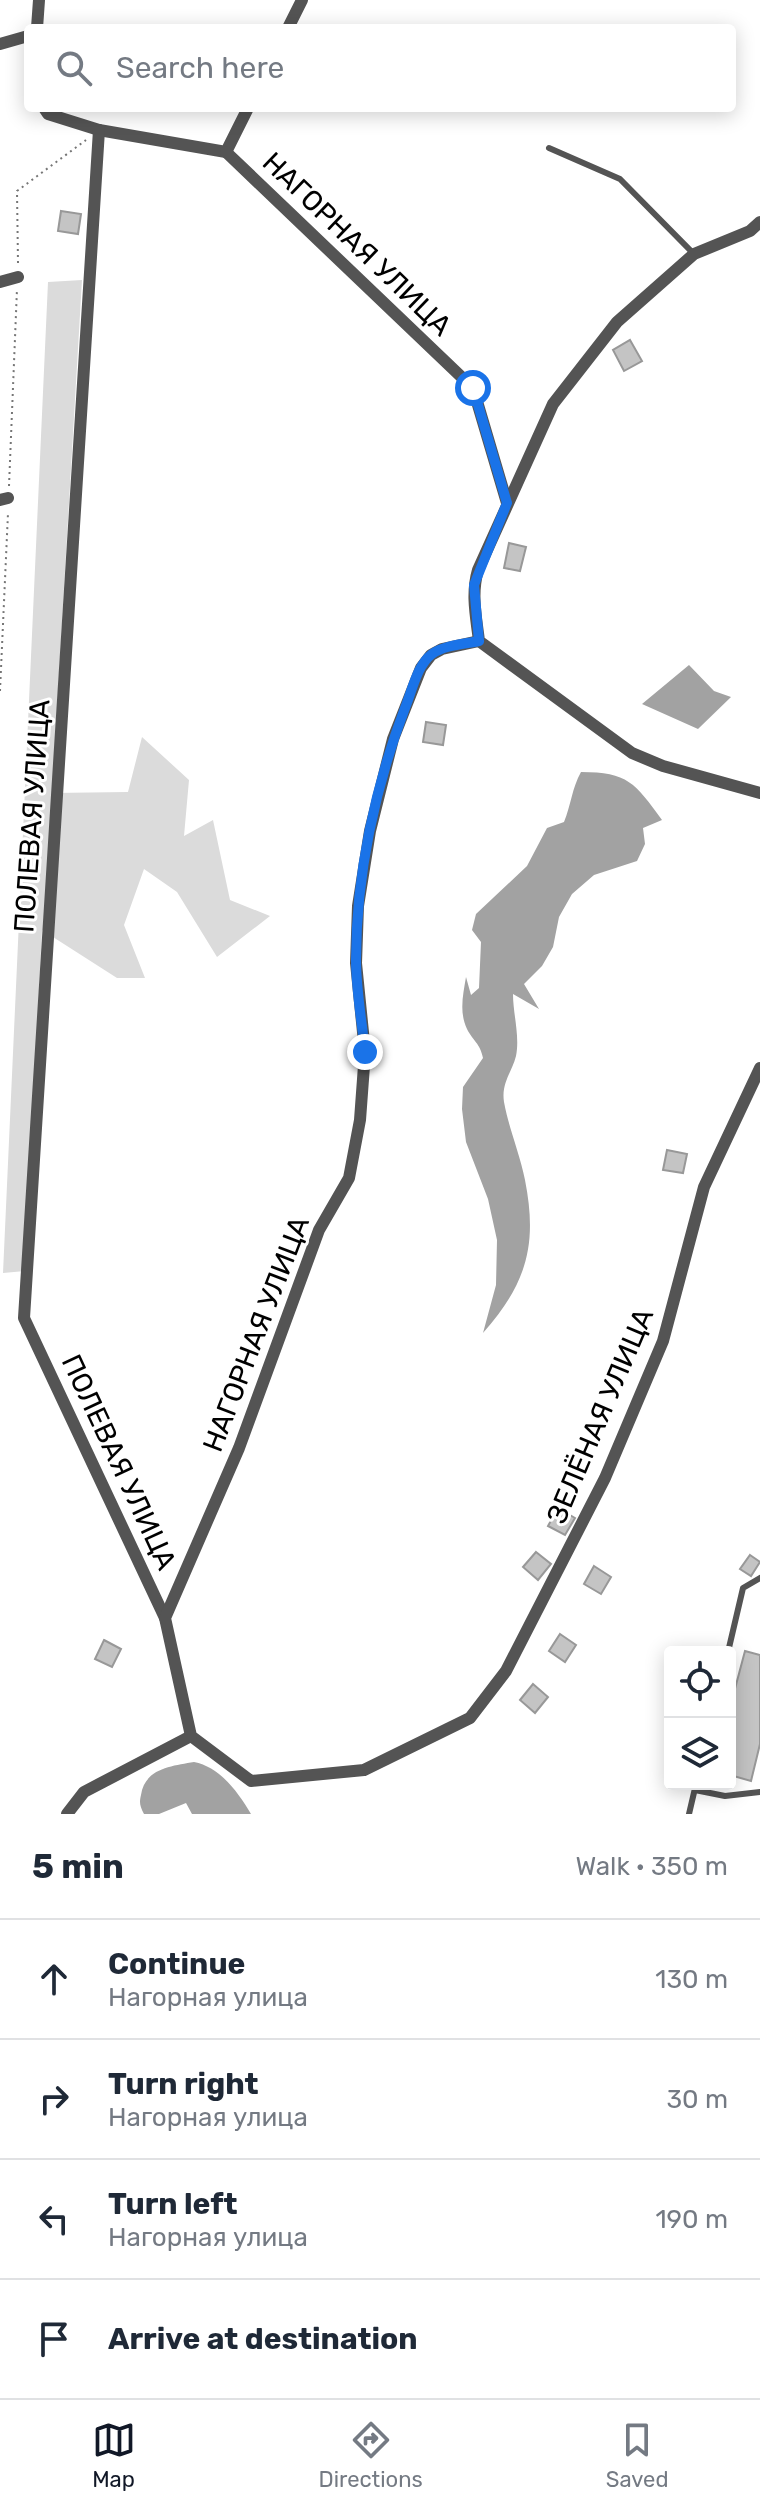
<!DOCTYPE html>
<html lang="en">
<head>
<meta charset="utf-8">
<style>
	:root { --surface:#fff; --page:#f2f2f3; --text:#1f2937; --muted:#747a83; --line:#e0e1e3; --accent:#111827 }
	body { margin:0; font-family:Rubik,sans-serif; background:var(--page); color:var(--text) }
	.controls { position:absolute; right:24px; bottom:24px; display:grid; overflow:hidden; border-radius:8px; box-shadow:0 4px 20px #0003 }
	.controls button { width:72px; height:72px; display:grid; place-items:center; padding:0; border:0; border-bottom:2px solid var(--line); background:var(--surface); color:var(--text); font:40px sans-serif }
	.stop { position:absolute; width:24px; height:24px; margin:-18px; border:6px solid #1a73e8; border-radius:50%; background:#fff }
	.stop.end { background:#1a73e8; border-color:#fff; box-shadow:0 2px 8px #0008 }
	.list { margin:0; padding:0; list-style:none }
	h2 { display:flex; justify-content:space-between; align-items:center; height:104px; margin:0; padding:0 32px; font-size:34px }
	h2 small { font-size:26px; font-weight:400; color:var(--muted) }
	.list li { display:grid; grid-template-columns:52px 1fr auto; gap:24px; align-items:center; box-sizing:border-box; height:120px; padding:0 32px; border-top:2px solid var(--line) }
	.list b { display:block; font-size:30px; white-space:nowrap }
	.list p { margin:0; font-size:26px; white-space:nowrap; color:var(--muted) }
	.list em { font-size:26px; font-style:normal; color:var(--muted) }
	.icon { flex:none; width:44px; height:44px; fill:none; stroke:currentColor; stroke-width:2; stroke-linecap:round; stroke-linejoin:round }
	.map { position:relative; flex:none; width:760px; height:1814px; overflow:hidden }
	.search { position:absolute; background:var(--surface); box-shadow:0 4px 20px #0003; left:24px; right:24px; top:24px; height:88px; display:flex; align-items:center; gap:20px; box-sizing:border-box; padding:0 28px; border-radius:8px; color:var(--muted); font-size:30px }
	.sheet { height:584px; background:var(--surface) }
	nav { display:flex; justify-content:space-around; align-items:center; box-sizing:border-box; height:112px; border-top:2px solid var(--line); background:var(--surface); font-size:22px; color:var(--muted) }
	nav a { display:grid; justify-items:center; gap:4px }
	nav .on { color:var(--accent) }
	.map>svg:first-child { display:block }
	.green { fill:#dbdbdb }
	.water { fill:#a2a2a2 }
	.building { fill:#c4c4c4; stroke:#989898; stroke-width:2 }
	.lines { fill:none; stroke-linecap:round; stroke-linejoin:round }
	.path { stroke:#767676; stroke-width:2; stroke-dasharray:2 4; stroke-linecap:butt }
	.service { stroke:#545454; stroke-width:6 }
	.minor { stroke:#545454; stroke-width:12 }
	.route { stroke:#1a73e8; stroke-width:10 }
	.labels { text-anchor:middle; dominant-baseline:central; stroke-width:6; stroke-linejoin:round; paint-order:stroke }
	.street-label { font-size:28px; fill:#000; stroke:#fff }
</style>
</head>
<body>
<div class="map">
<svg width="760" height="1814" viewBox="0 0 760 1814">
	<rect width="100%" height="100%" fill="#fff"/>
	<polygon class="green" points="82,280 52,793 128,792 142,737 189,780 184,836 213,820 230,900 270,916 217,957 177,892 144,869 124,925 145,978 117,978 42,930 25,1271 3,1273 48,282"/>
	<g class="water">
		<polygon points="689,665 714,691 731,697 698,729 642,704"/>
		<path d="M581,772C628,772 635,783 662,820L643,828L645,844L637,861L594,875L572,894L559,917L553,947L542,966L524,984L539,1009L513,994C513,1014 520,1036 516,1056C512,1072 501,1083 504,1102C509,1129 520,1154 525,1180C538,1246 526,1284 483,1333L496,1285L497,1240L488,1199L466,1142L462,1109L463,1087L483,1058C480,1043 473,1041 467,1029C459,1012 463,995 466,977L471,995L479,988L481,942L472,930L476,914L527,866L547,828L564,822C571,805 572,788 581,772Z"/>
		<path d="M194,1762C220,1767 238,1792 251,1814H192L186,1803L159,1814H144C140,1806 139,1803 141,1795C145,1768 172,1766 194,1762Z"/>
	</g>
	<g class="building">
		<polygon points="61,211 81,214 78,234 58,231"/>
		<polygon points="630,340 642,361 624,371 613,350"/>
		<polygon points="509,543 526,547 520,571 504,568"/>
		<polygon points="426,722 446,725 443,745 423,742"/>
		<polygon points="667,1150 687,1154 683,1173 663,1170"/>
		<polygon points="558,1508 575,1518 565,1535 548,1526"/>
		<polygon points="536,1552 551,1564 538,1580 523,1567"/>
		<polygon points="750,1555 760,1562 751,1576 740,1569"/>
		<polygon points="594,1566 611,1577 601,1594 584,1584"/>
		<polygon points="560,1634 576,1645 565,1662 549,1651"/>
		<polygon points="104,1640 121,1649 112,1667 95,1659"/>
		<polygon points="745,1651 760,1655 760,1744 751,1781 730,1775 730,1700 732,1700"/>
		<polygon points="533,1684 548,1697 535,1713 520,1700"/>
	</g>
	<g class="lines">
		<g class="path">
			<polyline points="18,263 17,191 86,140"/>
			<polyline points="9,486 17,289"/>
			<polyline points="0,691 8,513"/>
		</g>
		<g class="service">
			<polyline points="549,148 620,179 694,254"/>
			<polyline points="728,1652 743,1588 760,1578"/>
			<polyline points="695,1790 725,1796 760,1792"/>
			<polyline points="689,1814 696,1784"/>
		</g>
		<g class="minor">
			<polyline points="37,28 39,0"/>
			<polyline points="288,28 302,0"/>
			<polyline points="0,44 28,36"/>
			<polyline points="44,108 48,114 99,130 226,152 248,108"/>
			<polyline points="99,130 24,1318 165,1618"/>
			<polyline points="226,152 473,388 507,503"/>
			<path d="M760,222L750,231L694,254L617,322L553,404L478,570C471,594 476,616 479,641L632,753L663,766L760,793"/>
			<polyline points="0,282 18,277"/>
			<polyline points="0,500 8,498"/>
			<polyline points="479,641 442,649 431,655 421,668 393,739 370,831 358,906 356,963 365,1052 360,1120 349,1178 319,1230 239,1448 165,1618 191,1736 251,1781 364,1770 470,1718 506,1671 605,1478 663,1341 704,1187 760,1068"/>
			<polyline points="67,1814 84,1792 191,1736"/>
		</g>
	</g>
	<g class="lines">
		<path class="route" d="M365,1052C362,1022 356,990 356,960C356,875 375,787 405,708C412,691 417,665 432,654C444,645 465,644 479,641L474,585L507,503L473,388"/>
	</g>
	<g class="labels">
		<g class="street-label">
			<text transform="translate(357 244) rotate(44)">НАГОРНАЯ УЛИЦА</text>
			<text transform="translate(32 816) rotate(-86)">ПОЛЕВАЯ УЛИЦА</text>
			<text transform="translate(256 1334) rotate(-69)">НАГОРНАЯ УЛИЦА</text>
			<text transform="translate(600 1416) rotate(-67)">ЗЕЛЁНАЯ УЛИЦА</text>
			<text transform="translate(119 1462) rotate(65)">ПОЛЕВАЯ УЛИЦА</text>
		</g>
	</g>
</svg>
<div class="controls">
<button><svg class="icon" aria-label="locate" viewBox="0 0 24 24"><circle cx="12" cy="12" r="6"/><path d="M12 2v4M12 18v4M2 12h4M18 12h4"/></svg></button>
<button><svg class="icon" aria-label="layers" viewBox="0 0 24 24"><path d="M12 4l9 5-9 5-9-5zM3 14l9 5 9-5"/></svg></button>
</div>
<div class="stop" style="left:473px;top:388px"></div>
<div class="stop end" style="left:365px;top:1052px"></div>
<div class="search"><svg class="icon" aria-label="search" viewBox="0 0 24 24"><circle cx="10" cy="10" r="6"/><path d="M15 15l6 6"/></svg>Search here</div>
</div>
<section class="sheet">
<h2>5 min<small>Walk · 350 m</small></h2>
<ul class="list">
<li><svg class="icon" aria-label="ahead" viewBox="0 0 24 24"><path d="M12 20V5M6 11l6-6 6 6"/></svg><div><b>Continue</b><p>Нагорная улица</p></div><em>130 m</em></li>
<li><svg class="icon" aria-label="right" viewBox="0 0 24 24"><path d="M7 20v-9h11M14 6l5 5-5 5"/></svg><div><b>Turn right</b><p>Нагорная улица</p></div><em>30 m</em></li>
<li><svg class="icon" aria-label="left" viewBox="0 0 24 24"><path d="M17 20v-9H6M10 6l-5 5 5 5"/></svg><div><b>Turn left</b><p>Нагорная улица</p></div><em>190 m</em></li>
<li><svg class="icon" aria-label="arrive" viewBox="0 0 24 24"><path d="M6 21V4h12l-3 4 3 4H6"/></svg><div><b>Arrive at destination</b></div></li>
</ul>
</section>
<nav>
<a class="on"><svg class="icon" aria-label="map" viewBox="0 0 24 24"><path d="M3 6l6-2 6 2 6-2v14l-6 2-6-2-6 2zM9 4v14M15 6v14"/></svg>Map</a>
<a><svg class="icon" aria-label="directions" viewBox="0 0 24 24"><path d="M12 3l9 9-9 9-9-9zM9 14v-3h6M13 9l2 2-2 2"/></svg>Directions</a>
<a><svg class="icon" aria-label="saved" viewBox="0 0 24 24"><path d="M7 4h10v16l-5-4-5 4z"/></svg>Saved</a>
</nav>
</body>
</html>
